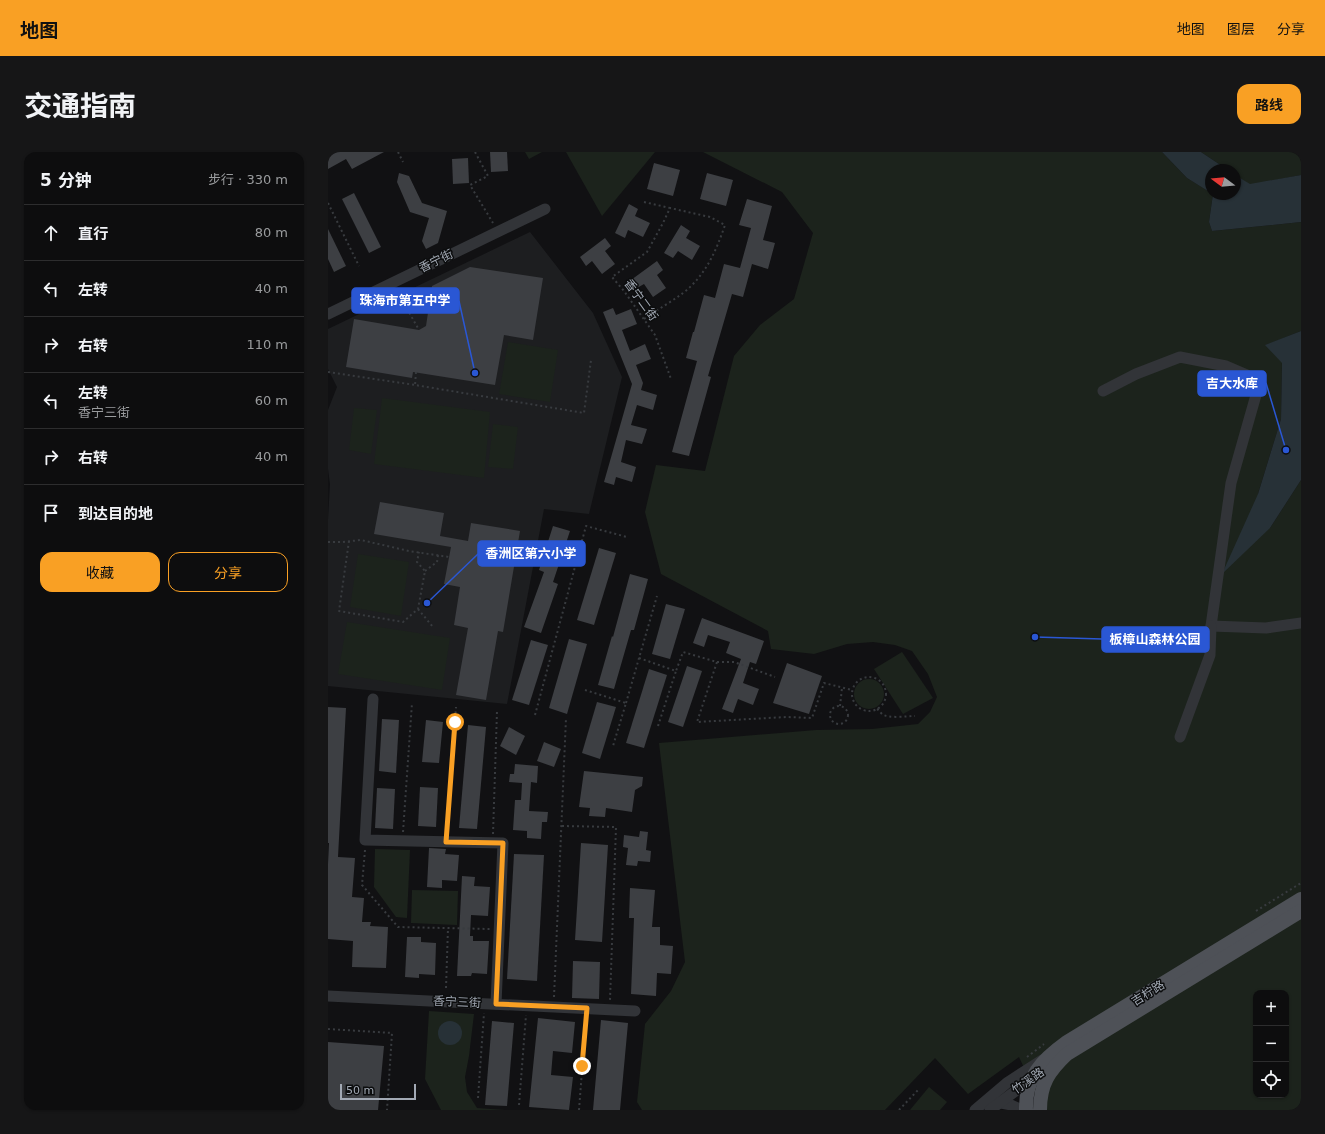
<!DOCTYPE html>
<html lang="zh">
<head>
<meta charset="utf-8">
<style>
	:root { --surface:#0d0d0e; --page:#161617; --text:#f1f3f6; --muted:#9a9c9e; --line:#2d2d2e; --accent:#f9a024 }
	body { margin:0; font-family:"DejaVu Sans","Noto Sans SC",sans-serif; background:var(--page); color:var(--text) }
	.controls { position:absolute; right:12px; bottom:12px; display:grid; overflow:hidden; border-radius:8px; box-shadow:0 1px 3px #0004 }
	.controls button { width:36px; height:36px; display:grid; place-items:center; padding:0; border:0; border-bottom:1px solid var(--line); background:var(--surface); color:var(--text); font:20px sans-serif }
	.compass { position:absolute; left:877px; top:12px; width:36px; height:36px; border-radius:50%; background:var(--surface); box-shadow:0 1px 3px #0004; rotate:286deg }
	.scale { position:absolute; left:12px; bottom:10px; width:76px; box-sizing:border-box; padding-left:4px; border:2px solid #a2a9b4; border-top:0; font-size:11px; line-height:14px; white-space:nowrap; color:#a2a9b4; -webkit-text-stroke:3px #0c0d0e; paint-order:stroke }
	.stop { position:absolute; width:12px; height:12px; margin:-9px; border:3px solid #f9a024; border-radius:50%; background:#fff }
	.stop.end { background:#f9a024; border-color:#fff; box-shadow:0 1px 4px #0008 }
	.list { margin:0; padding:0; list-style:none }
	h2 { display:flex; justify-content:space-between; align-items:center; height:52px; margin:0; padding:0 16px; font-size:17px }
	h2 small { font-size:13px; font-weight:400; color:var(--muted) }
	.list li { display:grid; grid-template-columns:26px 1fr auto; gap:12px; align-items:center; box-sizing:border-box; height:56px; padding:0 16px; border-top:1px solid var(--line) }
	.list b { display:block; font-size:15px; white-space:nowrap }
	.list p { margin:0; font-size:13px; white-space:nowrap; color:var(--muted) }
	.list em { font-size:13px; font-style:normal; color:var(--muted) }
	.actions { display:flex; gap:8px; padding:12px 16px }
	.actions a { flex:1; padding:9px 0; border:1px solid var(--accent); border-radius:12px; text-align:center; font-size:14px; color:var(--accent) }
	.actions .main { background:var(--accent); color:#111 }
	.icon { flex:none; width:22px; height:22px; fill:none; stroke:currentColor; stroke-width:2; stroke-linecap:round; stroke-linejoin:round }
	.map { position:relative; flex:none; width:973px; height:958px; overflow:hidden; border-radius:12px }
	header { display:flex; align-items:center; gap:24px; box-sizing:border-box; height:56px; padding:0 20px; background:var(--accent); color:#111 }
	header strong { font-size:19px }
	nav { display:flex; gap:22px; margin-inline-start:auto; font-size:14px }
	.intro { display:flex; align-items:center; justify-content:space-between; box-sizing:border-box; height:96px; padding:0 24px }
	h1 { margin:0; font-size:28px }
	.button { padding:10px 18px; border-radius:12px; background:var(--accent); color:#111; font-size:14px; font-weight:700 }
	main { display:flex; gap:24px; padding:0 24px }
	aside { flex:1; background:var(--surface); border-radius:12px; box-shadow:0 1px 3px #0004 }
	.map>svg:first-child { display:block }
	.built { fill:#1d1e20 }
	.green { fill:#1c231c; fill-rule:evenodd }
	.water { fill:#273137 }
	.building { fill:#3d3f43 }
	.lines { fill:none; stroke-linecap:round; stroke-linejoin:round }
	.path { stroke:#383b3f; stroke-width:2; stroke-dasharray:2 3; stroke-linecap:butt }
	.minor { stroke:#323438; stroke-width:11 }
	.major { stroke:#4e5157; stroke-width:14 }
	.route { stroke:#f9a024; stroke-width:5 }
	.labels { text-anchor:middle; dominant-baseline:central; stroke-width:3; stroke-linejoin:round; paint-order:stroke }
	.street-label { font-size:12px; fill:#a2a9b4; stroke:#0c0d0e }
	.leader { fill:none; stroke:#2a57d4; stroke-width:1.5 }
	.callout-dot { fill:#2a57d4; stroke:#0c0d0e; stroke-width:1.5 }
	.callout { fill:#2a57d4; stroke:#2a57d4; stroke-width:1.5 }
	.callout-label { font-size:13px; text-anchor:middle; font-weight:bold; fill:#fff }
</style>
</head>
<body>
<header>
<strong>地图</strong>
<nav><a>地图</a><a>图层</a><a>分享</a></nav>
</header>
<div class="intro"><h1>交通指南</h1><a class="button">路线</a></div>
<main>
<aside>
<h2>5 分钟<small>步行 · 330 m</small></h2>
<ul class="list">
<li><svg class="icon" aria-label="ahead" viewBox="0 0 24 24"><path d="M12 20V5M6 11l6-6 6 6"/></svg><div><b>直行</b></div><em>80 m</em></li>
<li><svg class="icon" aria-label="left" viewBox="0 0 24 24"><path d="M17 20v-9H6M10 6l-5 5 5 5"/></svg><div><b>左转</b></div><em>40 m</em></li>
<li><svg class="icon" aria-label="right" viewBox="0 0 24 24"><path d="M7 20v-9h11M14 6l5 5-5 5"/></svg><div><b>右转</b></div><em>110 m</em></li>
<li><svg class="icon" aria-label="left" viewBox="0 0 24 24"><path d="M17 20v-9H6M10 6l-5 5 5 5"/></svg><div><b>左转</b><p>香宁三街</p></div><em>60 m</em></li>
<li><svg class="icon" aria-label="right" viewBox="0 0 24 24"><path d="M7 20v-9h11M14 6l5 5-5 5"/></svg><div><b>右转</b></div><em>40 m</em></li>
<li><svg class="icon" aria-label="arrive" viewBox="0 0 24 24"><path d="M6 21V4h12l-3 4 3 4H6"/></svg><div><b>到达目的地</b></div></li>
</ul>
<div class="actions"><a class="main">收藏</a><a>分享</a></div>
</aside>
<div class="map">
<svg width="973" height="958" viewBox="0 0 973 958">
	<rect width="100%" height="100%" fill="#111113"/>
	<polygon class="built" points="202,80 265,161 294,225 261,362 216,357 179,552 0,534 0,368 2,332 0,317 0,258 9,235 0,217 0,177"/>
	<g class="green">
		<polygon points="197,0 214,0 201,7"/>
		<polygon points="238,0 327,0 274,64"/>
		<path d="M375,0H834L859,26L885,42L881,70L884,79L973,70V179L938,193L954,210L953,267L930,342L942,376L973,328V958H716L691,905L640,942L607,906L557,958H314L309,950L317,872L343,839L357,810L331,591L488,578L544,577L590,572L602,560L609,545L600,522L584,499L567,493L545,490L519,492L486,502L443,497L440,479L333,422L317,360L328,313L377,319L406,204L432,173L466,147L485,81L454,40ZM928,841H958V943H928Z"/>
		<polygon points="873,0 973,0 973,23 922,33 907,23 907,18 900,18"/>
		<polygon points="180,190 230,198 222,250 171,242"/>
		<polygon points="54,246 162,260 156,326 46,312"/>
		<polygon points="26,256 49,258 43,302 21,298"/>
		<polygon points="165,272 190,275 185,317 160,315"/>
		<polygon points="30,402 81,410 73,464 22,455"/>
		<polygon points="19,470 122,486 114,538 10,522"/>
		<polygon points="574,500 605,546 575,562 546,517"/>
		<circle cx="541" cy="542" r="15"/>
		<polygon points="47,697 82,698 79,766 68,765 46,735"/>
		<polygon points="84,738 130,739 129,773 83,771"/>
		<polygon points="101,859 146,862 141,904 137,925 139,940 149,956 177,958 113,958 97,927"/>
		<polygon points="601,935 619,950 612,958 582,958"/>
	</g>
	<g class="water">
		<polygon points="834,0 873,0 900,18 883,18 883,41 859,26"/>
		<polygon points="907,23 922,32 973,23 973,70 884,79 881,70 885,42 907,42"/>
		<polygon points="973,179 973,328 942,376 894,422 930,342 953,267 954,211 937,193"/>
		<circle cx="122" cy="881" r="12"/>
	</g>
	<g class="building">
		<polygon points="0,0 56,0 24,17 18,7 0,17"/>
		<polygon points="162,0 179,0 180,19 163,20"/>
		<polygon points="140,6 141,31 125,32 124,7"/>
		<polygon points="326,11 352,18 345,44 319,37"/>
		<polygon points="71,21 81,24 94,51 119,59 110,91 98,97 94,89 101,66 82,60 69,30"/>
		<polygon points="379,21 405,28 398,54 372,47"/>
		<polygon points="26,41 53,95 41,101 14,47"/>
		<polygon points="419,47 444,54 435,88 447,91 440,117 424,112 415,145 404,142 380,224 383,225 361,304 344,300 369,209 358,206 365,180 366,180 376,143 387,146 396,112 412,116 423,76 411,73"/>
		<polygon points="301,52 310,57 307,64 322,71 315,85 300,78 297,86 287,81"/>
		<polygon points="353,73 362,79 358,86 372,94 364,108 350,99 345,106 336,101"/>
		<polygon points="0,77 18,114 6,120 0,107"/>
		<polygon points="277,86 283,94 277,99 287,112 274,122 264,109 258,114 252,105"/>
		<polygon points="329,109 335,118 329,123 338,136 325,145 316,132 309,136 303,128"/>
		<polygon points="142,115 215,126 205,188 176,183 167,233 85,220 84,226 18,215 26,167 91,178 98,174 104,134"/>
		<polygon points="285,156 288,163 303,157 309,172 294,178 302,199 317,192 323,207 308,213 315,231 313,238 329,243 325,258 309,253 303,273 319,277 314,292 298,288 293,310 308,315 304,330 288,325 286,333 276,330 304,232 275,160"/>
		<polygon points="52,350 116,361 112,384 140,389 143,371 192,379 175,480 170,479 158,548 128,543 140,476 126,473 132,435 116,432 123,395 46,382"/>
		<polygon points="225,374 242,379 225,430 230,432 213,481 196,475 216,420 211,418"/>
		<polygon points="271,396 288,401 266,473 249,468"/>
		<polygon points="302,422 320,427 306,478 303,478 286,537 270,533 284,484 285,485"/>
		<polygon points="338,452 357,457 342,507 324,502"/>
		<polygon points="374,466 436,489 428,512 422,510 415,531 431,537 425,553 410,547 405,561 394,557 413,507 398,501 402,490 380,483 376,495 365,491"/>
		<polygon points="241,487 259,492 239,562 221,556"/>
		<polygon points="203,488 220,493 201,553 184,548"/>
		<polygon points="459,511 494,524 481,562 445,551"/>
		<polygon points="359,514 374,519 355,575 340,570"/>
		<polygon points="321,517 339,523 316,596 298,591"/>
		<polygon points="269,550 288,555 272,607 254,601"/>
		<polygon points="0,555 18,556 10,705 27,706 24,745 36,746 34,770 43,770 42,774 60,775 58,816 24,815 25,789 0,787 0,712 1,691 0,691"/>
		<polygon points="54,567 71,568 68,621 51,619"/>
		<polygon points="98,568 115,570 111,611 94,610"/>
		<polygon points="140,573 158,575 149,677 131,676"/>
		<polygon points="181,575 197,584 188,603 172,594"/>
		<polygon points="216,590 233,597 226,615 209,609"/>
		<polygon points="187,612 210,614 209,631 203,630 201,659 220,660 219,670 214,670 213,687 199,686 199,679 185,678 187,648 193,648 194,631 181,630 182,622 186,622"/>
		<polygon points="256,619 315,625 314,634 307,638 304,660 278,656 277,665 261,664 262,656 251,655"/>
		<polygon points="92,635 110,636 108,675 90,674"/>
		<polygon points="49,636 67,637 65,677 47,676"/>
		<polygon points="312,679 320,680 318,698 323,699 322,710 310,709 309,714 298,713 300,696 295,695 296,683 311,685"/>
		<polygon points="253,691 280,693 274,790 247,788"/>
		<polygon points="101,696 118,697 117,702 131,703 129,729 114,728 114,736 99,735"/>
		<polygon points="186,702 216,703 209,829 179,827"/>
		<polygon points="134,724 147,725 146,734 162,735 160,764 143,763 142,784 145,784 145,789 161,789 159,822 144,821 143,824 129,824"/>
		<polygon points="302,736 327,738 324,775 332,775 332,793 345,794 343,822 329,821 328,844 303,842 306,766 301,766"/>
		<polygon points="79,785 93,785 93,790 108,791 107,823 91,822 91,826 77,825"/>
		<polygon points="245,809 272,810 271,847 244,846"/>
		<polygon points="210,866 247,870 244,901 225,899 223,923 245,925 241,958 201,955"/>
		<polygon points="273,868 300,871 292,958 265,958"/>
		<polygon points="164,869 186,871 179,954 157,953"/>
		<polygon points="0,890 56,894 50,958 0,958"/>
	</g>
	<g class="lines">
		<g class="path">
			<polyline points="70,0 75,10"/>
			<polyline points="147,0 160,24 142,33 165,71"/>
			<polyline points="316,50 342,56 335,71 319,100 284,125 296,139 327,183 343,227"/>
			<polyline points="0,51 31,114"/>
			<polyline points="69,139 91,178"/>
			<path d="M316,167C329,158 343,150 355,141C378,123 388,99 397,73L382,65L342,56"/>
			<polyline points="0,220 87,233"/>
			<polyline points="88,220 87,233 256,261 263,208"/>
			<polyline points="21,389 11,459 75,470 90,457 97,419 89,410 91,400"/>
			<polyline points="0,390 14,390 33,388 81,399 121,405"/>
			<polyline points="97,419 109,410 110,403"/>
			<polyline points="90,457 105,475"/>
			<polyline points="311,506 348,519 355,500 389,510 369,570 458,565 484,566 496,531 524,538"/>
			<polyline points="389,510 406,510 447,525"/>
			<circle cx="541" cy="542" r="17"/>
			<polyline points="257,538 298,551 285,594"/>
			<polyline points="298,551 329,444"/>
			<polyline points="512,554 514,536"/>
			<circle cx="511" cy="563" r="9"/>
			<path d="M549,557C551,558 552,560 554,562C560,567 579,564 587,564"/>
			<polyline points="207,563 258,374 299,385"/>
			<polyline points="330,574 348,519"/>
			<polyline points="234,674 288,675 282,848"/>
			<polyline points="75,680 84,551"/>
			<polyline points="119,681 128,555"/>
			<polyline points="165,682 169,559"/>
			<polyline points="37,698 34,733 70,775 162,777"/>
			<polyline points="928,759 973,731"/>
			<polyline points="118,836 120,776"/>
			<polyline points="226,845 238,566"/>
			<polyline points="0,877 64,881 59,958"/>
			<polyline points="699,905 716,892"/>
			<polyline points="150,946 156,861"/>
			<polyline points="191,953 198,863"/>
			<polyline points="251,958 258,866"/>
			<polyline points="571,958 591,937"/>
		</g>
		<g class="minor">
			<polyline points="0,162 217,57"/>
			<polyline points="775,239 808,222 852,205 898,214 919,223 930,236 903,331 883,474 938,476 973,471"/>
			<polyline points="45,547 37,688 175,691 168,852"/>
			<polyline points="852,585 882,503 883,474"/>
			<polyline points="0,844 307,859"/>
			<polyline points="668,950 683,953 694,958"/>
			<polyline points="647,958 680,930 714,908"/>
			<polyline points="662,958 705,926"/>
		</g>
		<g class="major">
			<path d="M698,958C697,925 714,908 739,890L973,747"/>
			<path d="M712,958C712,932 721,919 739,902L973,759"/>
		</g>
	</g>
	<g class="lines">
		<polyline class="route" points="127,570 118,690 175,691 168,852 259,856 254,914"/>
	</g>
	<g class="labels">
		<g class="street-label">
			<text transform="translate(108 109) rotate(-26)">香宁街</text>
			<text transform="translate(313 148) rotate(54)">香宁二街</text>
			<text transform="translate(820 841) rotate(-32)">吉柠路</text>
			<text transform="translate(129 850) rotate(3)">香宁三街</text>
			<text transform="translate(700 929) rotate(-35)">竹溪路</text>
		</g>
	</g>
	<path class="leader" d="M147 221L131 149M958 298L938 231M99 451L150 402M707 485L774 487"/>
	<g class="callout-dot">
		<circle cx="147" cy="221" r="4"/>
		<circle cx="958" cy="298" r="4"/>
		<circle cx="99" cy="451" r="4"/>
		<circle cx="707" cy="485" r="4"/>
	</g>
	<g class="callout">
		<rect x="24" y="136" width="107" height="25" rx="4"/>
		<rect x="870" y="219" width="68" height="25" rx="4"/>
		<rect x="150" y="389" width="107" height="25" rx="4"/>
		<rect x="774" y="475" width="107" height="25" rx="4"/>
	</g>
	<g class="callout-label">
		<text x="77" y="153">珠海市第五中学</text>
		<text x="904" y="236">吉大水库</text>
		<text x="203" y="406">香洲区第六小学</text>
		<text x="827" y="492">板樟山森林公园</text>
	</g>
</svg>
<div class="controls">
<button>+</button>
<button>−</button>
<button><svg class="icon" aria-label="locate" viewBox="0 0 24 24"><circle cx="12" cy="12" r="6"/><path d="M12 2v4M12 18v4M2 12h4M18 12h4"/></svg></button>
</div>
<svg class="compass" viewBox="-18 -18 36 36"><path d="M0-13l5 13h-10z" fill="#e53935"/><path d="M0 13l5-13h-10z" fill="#9a9c9e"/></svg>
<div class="scale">50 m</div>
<div class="stop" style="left:127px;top:570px"></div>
<div class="stop end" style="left:254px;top:914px"></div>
</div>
</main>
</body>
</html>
